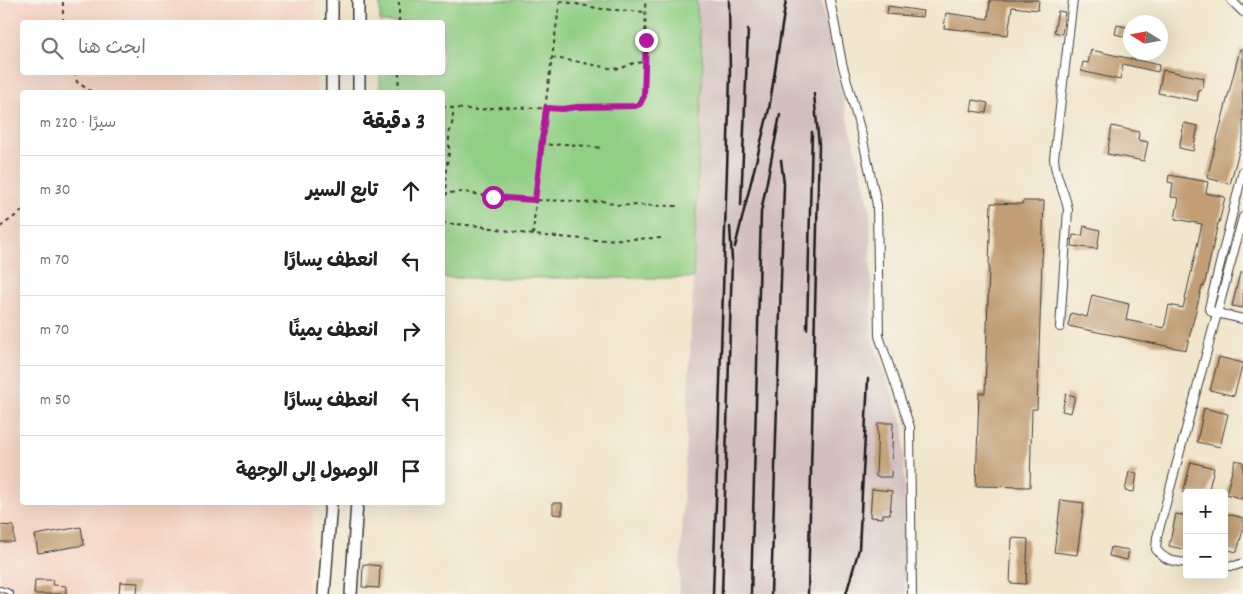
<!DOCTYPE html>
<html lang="ar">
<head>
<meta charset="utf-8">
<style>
	:root { --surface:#fff; --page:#f2f2f2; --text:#222; --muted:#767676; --line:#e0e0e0 }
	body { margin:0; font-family:Dekko,"Playpen Sans Arabic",sans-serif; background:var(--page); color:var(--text); direction:rtl }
	.controls { position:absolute; right:15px; bottom:15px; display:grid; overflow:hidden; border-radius:5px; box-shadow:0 5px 20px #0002 }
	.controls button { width:45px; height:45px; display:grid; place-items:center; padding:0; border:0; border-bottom:1px solid var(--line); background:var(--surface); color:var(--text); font:25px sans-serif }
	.compass { position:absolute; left:1123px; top:15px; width:45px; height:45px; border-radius:50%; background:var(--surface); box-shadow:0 5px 20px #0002; rotate:281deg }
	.stop { position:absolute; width:15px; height:15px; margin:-11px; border:4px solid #b5179e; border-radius:50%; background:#fff }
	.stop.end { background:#b5179e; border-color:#fff; box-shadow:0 1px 5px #0008 }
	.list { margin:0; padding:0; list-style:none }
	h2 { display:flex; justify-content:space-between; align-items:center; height:65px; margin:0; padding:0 20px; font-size:21px }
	h2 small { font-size:16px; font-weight:400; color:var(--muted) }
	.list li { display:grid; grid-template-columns:32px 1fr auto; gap:15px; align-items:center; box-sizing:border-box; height:70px; padding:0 20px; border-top:1px solid var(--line) }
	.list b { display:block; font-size:19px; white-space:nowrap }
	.list em { font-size:16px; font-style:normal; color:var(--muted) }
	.icon { flex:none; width:28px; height:28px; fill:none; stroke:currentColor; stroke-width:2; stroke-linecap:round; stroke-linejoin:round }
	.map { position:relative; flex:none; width:1243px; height:594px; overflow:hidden; direction:ltr }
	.search { position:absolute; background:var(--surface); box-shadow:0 5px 20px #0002; left:20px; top:20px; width:425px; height:55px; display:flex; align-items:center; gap:12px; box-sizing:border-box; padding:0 18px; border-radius:5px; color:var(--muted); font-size:19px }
	.panel { position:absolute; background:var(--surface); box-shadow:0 5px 20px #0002; left:20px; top:90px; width:425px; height:415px; border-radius:5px; direction:rtl }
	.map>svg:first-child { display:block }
	.built { fill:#f5d2c2 }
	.industrial { fill:#d1bfbd }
	.green { fill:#91cf85; stroke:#567650 }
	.building { fill:#c19e75 }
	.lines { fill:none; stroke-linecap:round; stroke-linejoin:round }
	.lane-casing { stroke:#3c3a36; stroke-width:6 }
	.street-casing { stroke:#3c3a36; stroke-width:10 }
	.primary-casing { stroke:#3c3a36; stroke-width:14 }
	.path { stroke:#3c3a36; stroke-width:2; stroke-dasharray:4 4; stroke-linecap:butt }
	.lane { stroke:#fff; stroke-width:4 }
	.street { stroke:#fff; stroke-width:8 }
	.primary { stroke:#fff; stroke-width:11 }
	.rail { stroke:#1c1c1c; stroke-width:2.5 }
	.route { stroke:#b5179e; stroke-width:6 }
</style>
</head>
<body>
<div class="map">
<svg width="1243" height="594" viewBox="0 0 1243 594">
	<rect width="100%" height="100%" fill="#f7f3e8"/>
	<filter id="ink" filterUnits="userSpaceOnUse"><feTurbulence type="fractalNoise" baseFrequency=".02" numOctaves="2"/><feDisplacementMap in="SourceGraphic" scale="10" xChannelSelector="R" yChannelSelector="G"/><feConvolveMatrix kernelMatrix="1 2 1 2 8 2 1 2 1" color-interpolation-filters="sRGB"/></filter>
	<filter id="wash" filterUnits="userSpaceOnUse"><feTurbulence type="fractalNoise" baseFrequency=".0096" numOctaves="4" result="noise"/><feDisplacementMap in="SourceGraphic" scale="20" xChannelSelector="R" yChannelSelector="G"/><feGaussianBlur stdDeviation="1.12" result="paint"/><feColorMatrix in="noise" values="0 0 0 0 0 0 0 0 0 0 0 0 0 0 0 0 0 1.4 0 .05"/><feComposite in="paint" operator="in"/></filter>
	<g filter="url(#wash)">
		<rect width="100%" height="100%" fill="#f1e5cb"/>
		<polygon class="built" points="0,0 316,0 316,22 22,22 22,72 316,73 316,92 22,92 22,502 314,503 308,594 0,594"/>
		<polygon class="industrial" points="696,0 821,0 833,58 870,208 872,338 904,426 905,594 679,594 703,66"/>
		<polygon class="green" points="380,0 696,0 703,66 693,278 443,278 442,92 380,92 380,73 442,72 442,22 380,22"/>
		<g id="blocks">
			<g class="building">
				<polygon points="990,0 1039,0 1038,10 1012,7 1008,35 944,28 946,13 988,19"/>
				<polygon points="888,6 923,11 922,17 887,14"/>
				<polygon points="1058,11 1065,12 1062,34 1054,32"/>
				<polygon points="1117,25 1130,28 1130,38 1115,34"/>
				<polygon points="1240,49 1243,49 1243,137 1230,184 1207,178"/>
				<polygon points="1091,50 1159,65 1158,72 1123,64 1120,80 1081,71 1083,62 1088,63"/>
				<polygon points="1163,70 1204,78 1202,90 1199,89 1197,101 1158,93"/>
				<polygon points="973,100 988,103 986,113 971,111"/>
				<polygon points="1184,123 1198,126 1193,151 1179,148"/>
				<polygon points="1112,126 1139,132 1138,140 1148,142 1144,161 1107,154"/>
				<polygon points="1169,175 1208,182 1206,193 1225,197 1219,223 1218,223 1204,287 1202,286 1186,350 1068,326 1071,313 1087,317 1092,295 1129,304 1126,320 1164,328 1169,305 1183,308 1202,224 1175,219 1179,198 1171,197 1173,183 1168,182"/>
				<polygon points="1023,201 1044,201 1037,409 1032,409 1030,487 976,486 979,393 985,393 991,203 1022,204"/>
				<polygon points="1084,226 1100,230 1097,249 1072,246 1073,235 1082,236"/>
				<polygon points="1240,273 1243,273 1243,308 1232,306"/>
				<polygon points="1219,357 1243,363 1234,396 1210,390"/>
				<polygon points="1066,394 1075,396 1071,413 1062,411"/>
				<polygon points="1204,408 1228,414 1220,447 1197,442"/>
				<polygon points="878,423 893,423 891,477 876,477"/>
				<polygon points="1235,460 1243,462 1243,499 1226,494"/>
				<polygon points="1191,462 1214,468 1208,493 1183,493"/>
				<polygon points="1129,472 1137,473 1134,492 1125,491"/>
				<polygon points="872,489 892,491 890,514 883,514 883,518 870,517"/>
				<polygon points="1061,500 1084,503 1077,555 1054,552"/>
				<polygon points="553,503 562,503 562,515 553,514"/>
				<polygon points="1224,513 1243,518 1243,530 1237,552 1224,549"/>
				<polygon points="1176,514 1187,516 1187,550 1169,546"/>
				<polygon points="0,525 14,526 14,542 0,542"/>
				<polygon points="81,527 84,545 38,553 35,535"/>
				<polygon points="1012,538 1028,539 1026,584 1010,583"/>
				<polygon points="1111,547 1129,550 1127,560 1109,556"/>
				<polygon points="363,564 380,566 379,588 362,587"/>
				<polygon points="35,580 53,580 52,585 66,586 66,594 34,594"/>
				<polygon points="120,582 138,583 137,594 119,594"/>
			</g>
		</g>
	</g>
	<g filter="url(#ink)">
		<use href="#blocks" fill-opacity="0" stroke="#3c3a36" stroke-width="1"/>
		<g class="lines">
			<defs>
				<polyline id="lane" points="0,589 7,591 11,594"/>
				<g id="street">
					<polyline points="830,0 842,63 862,136 877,205 879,336 910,427 912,594"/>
					<polyline points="1231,0 1243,12"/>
					<polyline points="1243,171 1209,308 1212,312 1243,319"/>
					<path d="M1060,327L1068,210C1065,190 1055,179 1054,158L1073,0"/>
					<path d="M1187,563C1172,561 1165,561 1156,549L1157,537L1243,217"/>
					<polyline points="1224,566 1234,566 1243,563"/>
				</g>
				<g id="primary">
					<polyline points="332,0 332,22"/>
					<polyline points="358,0 358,22"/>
					<polyline points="332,72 332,92"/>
					<polyline points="359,72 359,92"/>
					<polyline points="324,594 331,502"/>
					<polyline points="351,594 357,502"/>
				</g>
			</defs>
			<use href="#lane" class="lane-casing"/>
			<use href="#street" class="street-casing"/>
			<use href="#primary" class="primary-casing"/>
			<g class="path">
				<polyline points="560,1 602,9 645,12"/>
				<polyline points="63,22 63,0"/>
				<polyline points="399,22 399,0"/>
				<polyline points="552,58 574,61 609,68 619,69 634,63 645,62"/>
				<polyline points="74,72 77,82 92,92"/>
				<polyline points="398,92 399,72"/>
				<path d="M442,107L478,110L500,107L563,109L577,107L635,106L640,104C646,91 644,77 645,64C645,43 646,22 645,0"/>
				<polyline points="540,144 553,145 568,144 602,148"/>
				<polyline points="442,193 464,192 493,197 535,200 575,201 584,203 602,201 619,205 678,206"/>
				<polyline points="442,212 446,193 445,175 449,153 449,134 453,120 453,109"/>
				<polyline points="442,223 480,226 533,235 596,240 661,238"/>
				<polyline points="0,227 22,211"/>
				<polyline points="533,235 540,144 560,0"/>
			</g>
			<use href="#lane" class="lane"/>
			<use href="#street" class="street"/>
			<use href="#primary" class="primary"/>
			<g class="rail">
				<polyline points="741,205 748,29"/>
				<polyline points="735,247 769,109 786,0"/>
				<polyline points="807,329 812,132"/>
				<polyline points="713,594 730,78 729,0"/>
				<polyline points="722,594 732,260 730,227"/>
				<polyline points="751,594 761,212 780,115"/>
				<polyline points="771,594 784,184 781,160"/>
				<polyline points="808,594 819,145 814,94"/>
				<polyline points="846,594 859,549 868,379"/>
			</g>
		</g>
	</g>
	<g class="lines" filter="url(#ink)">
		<polyline class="route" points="493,197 535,200 546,108 563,109 577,107 635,106 640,104 644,96 646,40"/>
	</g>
</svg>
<div class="controls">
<button>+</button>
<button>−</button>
</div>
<svg class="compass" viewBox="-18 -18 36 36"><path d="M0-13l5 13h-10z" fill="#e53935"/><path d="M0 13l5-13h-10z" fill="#767676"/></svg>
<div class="stop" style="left:493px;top:197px"></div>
<div class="stop end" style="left:646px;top:40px"></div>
<div class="search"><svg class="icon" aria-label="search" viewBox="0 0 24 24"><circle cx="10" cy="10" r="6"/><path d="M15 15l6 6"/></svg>ابحث هنا</div>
<section class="panel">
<h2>3 دقيقة<small>سيرًا · 220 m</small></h2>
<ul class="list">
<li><svg class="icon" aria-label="ahead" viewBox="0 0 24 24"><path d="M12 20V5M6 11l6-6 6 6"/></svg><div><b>تابع السير</b></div><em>30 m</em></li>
<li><svg class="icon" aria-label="left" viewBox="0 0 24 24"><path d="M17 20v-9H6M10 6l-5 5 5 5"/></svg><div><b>انعطف يسارًا</b></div><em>70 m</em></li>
<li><svg class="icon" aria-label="right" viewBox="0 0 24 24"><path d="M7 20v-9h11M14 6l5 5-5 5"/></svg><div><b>انعطف يمينًا</b></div><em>70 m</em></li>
<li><svg class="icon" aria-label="left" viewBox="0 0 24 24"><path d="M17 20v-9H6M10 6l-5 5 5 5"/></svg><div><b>انعطف يسارًا</b></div><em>50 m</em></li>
<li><svg class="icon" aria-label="arrive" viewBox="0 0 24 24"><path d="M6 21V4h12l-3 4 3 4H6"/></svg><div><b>الوصول إلى الوجهة</b></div></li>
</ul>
</section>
</div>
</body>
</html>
